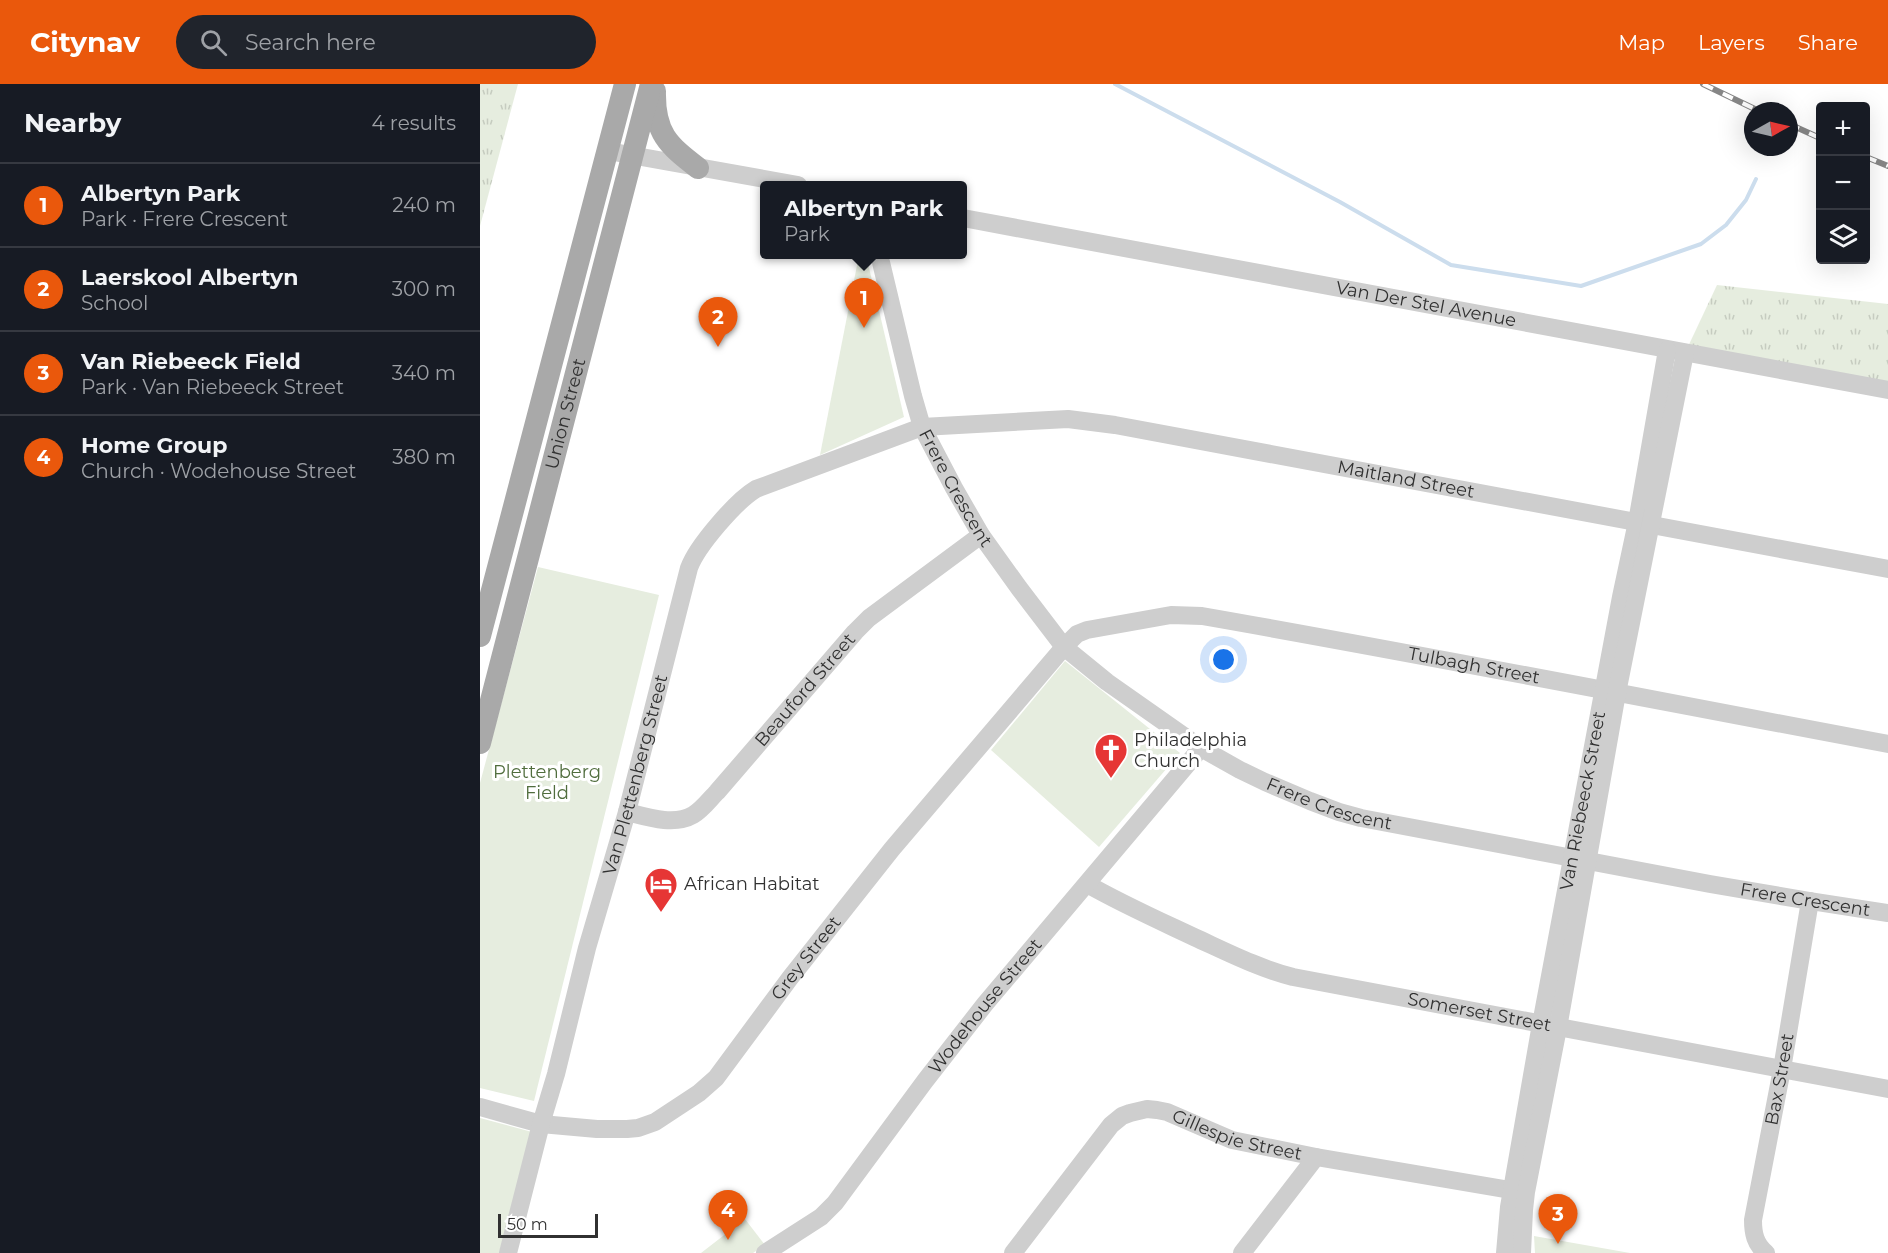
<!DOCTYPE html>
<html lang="en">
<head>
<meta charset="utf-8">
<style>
	:root { --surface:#171b24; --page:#20242c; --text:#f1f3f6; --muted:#9ea1a6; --line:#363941; --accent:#ea580c }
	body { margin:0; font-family:Montserrat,sans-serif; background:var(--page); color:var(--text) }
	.controls { position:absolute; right:18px; top:18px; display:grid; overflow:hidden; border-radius:6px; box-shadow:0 6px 24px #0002 }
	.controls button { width:54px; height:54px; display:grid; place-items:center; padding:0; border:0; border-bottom:2px solid var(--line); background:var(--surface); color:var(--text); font:30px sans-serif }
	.compass { position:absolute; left:1264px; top:18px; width:54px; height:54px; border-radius:50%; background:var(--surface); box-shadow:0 6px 24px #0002; rotate:82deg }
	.scale { position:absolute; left:18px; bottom:15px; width:100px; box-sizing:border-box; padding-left:6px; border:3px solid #313131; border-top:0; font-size:16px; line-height:21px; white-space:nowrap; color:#313131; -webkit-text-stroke:4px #fff; paint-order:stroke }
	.you { position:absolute; left:744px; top:576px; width:21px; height:21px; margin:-15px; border:4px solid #fff; border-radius:50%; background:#1a73e8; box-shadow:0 0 0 9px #1a73e833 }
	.badge { display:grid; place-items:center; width:39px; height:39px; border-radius:50%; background:var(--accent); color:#fff; font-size:20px; font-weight:700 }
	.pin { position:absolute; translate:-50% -50px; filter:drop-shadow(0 2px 3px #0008) }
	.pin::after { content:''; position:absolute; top:32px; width:21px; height:18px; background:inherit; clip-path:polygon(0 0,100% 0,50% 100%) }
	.popup { position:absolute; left:280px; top:97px; width:207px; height:78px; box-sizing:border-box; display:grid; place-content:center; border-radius:6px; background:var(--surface); filter:drop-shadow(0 2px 4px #0005); font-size:20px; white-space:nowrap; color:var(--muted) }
	.popup b { font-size:22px; color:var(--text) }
	.popup::after { content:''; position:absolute; left:50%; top:100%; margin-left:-12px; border:12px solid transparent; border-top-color:var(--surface) }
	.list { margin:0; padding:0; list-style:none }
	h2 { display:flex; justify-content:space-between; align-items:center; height:78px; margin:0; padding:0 24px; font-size:26px }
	h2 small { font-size:20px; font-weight:400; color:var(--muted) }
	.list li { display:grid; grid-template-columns:39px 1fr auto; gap:18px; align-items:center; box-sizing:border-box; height:84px; padding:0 24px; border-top:2px solid var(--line) }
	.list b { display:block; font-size:22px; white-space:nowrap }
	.list p { margin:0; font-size:20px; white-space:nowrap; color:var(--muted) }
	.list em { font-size:20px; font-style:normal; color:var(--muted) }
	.icon { flex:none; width:33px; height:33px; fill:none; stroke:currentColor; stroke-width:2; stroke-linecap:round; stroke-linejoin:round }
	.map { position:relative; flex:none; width:1408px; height:1169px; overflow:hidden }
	header { display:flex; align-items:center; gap:36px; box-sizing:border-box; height:84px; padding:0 30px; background:var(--accent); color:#fff }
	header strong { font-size:28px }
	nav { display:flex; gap:33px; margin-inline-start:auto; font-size:21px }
	.search { width:420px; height:54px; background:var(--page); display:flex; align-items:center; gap:15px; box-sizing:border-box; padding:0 21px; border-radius:33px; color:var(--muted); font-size:22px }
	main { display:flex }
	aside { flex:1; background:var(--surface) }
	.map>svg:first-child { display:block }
	.grass { fill:url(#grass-tufts) }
	.park { fill:#e6eddf }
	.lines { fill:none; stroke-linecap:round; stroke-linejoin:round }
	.stream { stroke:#ccdded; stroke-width:4 }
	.minor { stroke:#cecece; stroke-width:18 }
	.major { stroke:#a9a9a9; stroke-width:22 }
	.rail-casing { stroke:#868686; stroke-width:6 }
	.rail { stroke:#fff; stroke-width:4; stroke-dasharray:11; stroke-linecap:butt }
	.labels { text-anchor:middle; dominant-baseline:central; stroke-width:6; stroke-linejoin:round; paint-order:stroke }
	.street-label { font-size:18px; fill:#313131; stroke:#fff }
	.poi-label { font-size:18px; fill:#313131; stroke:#fff; text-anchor:start }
	.park-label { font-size:18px; fill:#506d3d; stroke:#fff }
</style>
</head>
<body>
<header>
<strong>Citynav</strong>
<div class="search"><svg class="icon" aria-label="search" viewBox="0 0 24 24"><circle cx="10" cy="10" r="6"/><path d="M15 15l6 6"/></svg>Search here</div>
<nav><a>Map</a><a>Layers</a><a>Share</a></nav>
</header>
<main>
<aside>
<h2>Nearby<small>4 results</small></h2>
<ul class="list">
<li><span class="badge">1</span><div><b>Albertyn Park</b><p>Park · Frere Crescent</p></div><em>240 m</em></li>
<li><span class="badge">2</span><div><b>Laerskool Albertyn</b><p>School</p></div><em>300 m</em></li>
<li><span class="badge">3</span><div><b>Van Riebeeck Field</b><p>Park · Van Riebeeck Street</p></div><em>340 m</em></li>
<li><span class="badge">4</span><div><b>Home Group</b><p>Church · Wodehouse Street</p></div><em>380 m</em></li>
</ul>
</aside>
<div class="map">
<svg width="1408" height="1169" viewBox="0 0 1408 1169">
	<defs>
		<pattern id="grass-tufts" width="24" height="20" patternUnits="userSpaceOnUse" patternTransform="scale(1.5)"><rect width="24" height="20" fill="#e6eddf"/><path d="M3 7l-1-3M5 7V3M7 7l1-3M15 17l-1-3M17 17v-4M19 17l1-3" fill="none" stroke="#c6ccc0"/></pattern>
	</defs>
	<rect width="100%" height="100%" fill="#fff"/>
	<g class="grass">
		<polygon points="0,0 38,0 0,142"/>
		<polygon points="1237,201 1408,220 1408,306 1205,269"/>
	</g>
	<g class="park">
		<polygon points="379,171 386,171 424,333 340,371"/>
		<polygon points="58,483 179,511 54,1017 0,1004 0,699"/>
		<polygon points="585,577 700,669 619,763 511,666"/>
		<polygon points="0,1034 52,1048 19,1169 0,1169"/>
		<polygon points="265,1135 285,1161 273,1169 221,1169"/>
		<polygon points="1054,1152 1150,1169 1055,1169"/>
	</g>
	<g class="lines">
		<polyline class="stream" points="635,0 860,118 971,181 1101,202 1221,160 1246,141 1266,116 1276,95"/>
		<g class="minor">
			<polyline points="128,67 318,101"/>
			<path id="s1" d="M483,134L1408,306"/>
			<path id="s2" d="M399,170L433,312L442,343L474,404L501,451L539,504L584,563L627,598L721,664L760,686L785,698L830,717L859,728L881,734L1230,800L1330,817L1408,829"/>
			<path id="s3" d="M147,728C167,733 194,742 213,731C222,726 230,715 237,708L375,548L389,534L501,451"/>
			<path id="s4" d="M607,800C642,820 678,836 714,853C747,868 778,884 813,893L1408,1005"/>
			<path id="s5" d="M0,1023L61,1040L117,1045H147L158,1044L175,1038L219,1009L236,994L310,894L412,765L584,563L597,550L607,546L691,531L722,532C951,572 1179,617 1408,660"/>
			<path id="s6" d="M28,1169L61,1040L76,990L107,864L147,728L209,484C217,462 256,417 276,405L442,343L588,335L635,341L1408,485"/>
			<path id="s7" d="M285,1169L341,1133L355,1119L445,997L505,920L721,664"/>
			<path id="s8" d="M533,1169L631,1041L642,1032L650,1029L667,1025L677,1026L687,1028L752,1056L836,1073L1042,1108"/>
			<polyline points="762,1169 836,1073"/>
			<path id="s9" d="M1025,1169L1029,1123L1061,940L1141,513L1157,438L1187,266"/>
			<polyline points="1042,1169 1044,1126 1046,1108 1078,944 1137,609 1205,269"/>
			<path id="s10" d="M1286,1169C1275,1160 1273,1149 1273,1136L1302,985L1330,817"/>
		</g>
		<g class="major">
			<path d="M175,7C174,49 188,61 218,84"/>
			<polyline points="0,552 145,0"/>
			<path id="s11" d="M0,659L171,0"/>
		</g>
		<defs>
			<g id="rail">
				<polyline points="1223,0 1279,27"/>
				<polyline points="1309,40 1340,54"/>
				<polyline points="1386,73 1408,82"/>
			</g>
		</defs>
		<use href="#rail" class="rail-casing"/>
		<use href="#rail" class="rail"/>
	</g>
	<defs>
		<symbol id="church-pin" viewBox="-11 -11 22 30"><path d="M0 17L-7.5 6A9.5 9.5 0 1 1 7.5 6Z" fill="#e63635" stroke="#fff"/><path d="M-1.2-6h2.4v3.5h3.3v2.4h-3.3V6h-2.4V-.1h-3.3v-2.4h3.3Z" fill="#fff"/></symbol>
		<symbol id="hotel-pin" viewBox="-11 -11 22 30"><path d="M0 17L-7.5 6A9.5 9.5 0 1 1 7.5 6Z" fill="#e63635" stroke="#fff"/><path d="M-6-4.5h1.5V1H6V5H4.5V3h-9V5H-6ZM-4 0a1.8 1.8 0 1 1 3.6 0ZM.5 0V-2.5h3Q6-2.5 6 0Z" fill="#fff"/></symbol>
	</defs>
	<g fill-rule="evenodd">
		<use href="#church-pin" x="612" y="647" width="38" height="52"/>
		<use href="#hotel-pin" x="162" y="781" width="38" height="52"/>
	</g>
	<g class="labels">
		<g class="street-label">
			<text stroke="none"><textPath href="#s1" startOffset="471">Van Der Stel Avenue</textPath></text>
			<text stroke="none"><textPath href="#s11" startOffset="340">Union Street</textPath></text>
			<text stroke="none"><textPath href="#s6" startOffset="1480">Maitland Street</textPath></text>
			<text stroke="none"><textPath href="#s2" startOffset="248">Frere Crescent</textPath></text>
			<text stroke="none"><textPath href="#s5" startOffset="1230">Tulbagh Street</textPath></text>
			<text stroke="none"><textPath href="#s3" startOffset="236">Beauford Street</textPath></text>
			<text stroke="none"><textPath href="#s6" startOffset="495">Van Plettenberg Street</textPath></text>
			<text stroke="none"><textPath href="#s9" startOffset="459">Van Riebeeck Street</textPath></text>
			<text stroke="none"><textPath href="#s2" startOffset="752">Frere Crescent</textPath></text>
			<text stroke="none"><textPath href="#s2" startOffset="1238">Frere Crescent</textPath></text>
			<text stroke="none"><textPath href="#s5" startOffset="404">Grey Street</textPath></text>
			<text stroke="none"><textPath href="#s7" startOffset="334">Wodehouse Street</textPath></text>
			<text stroke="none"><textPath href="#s4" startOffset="416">Somerset Street</textPath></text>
			<text stroke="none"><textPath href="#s10" startOffset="180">Bax Street</textPath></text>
			<text stroke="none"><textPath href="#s8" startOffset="296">Gillespie Street</textPath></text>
		</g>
		<g class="poi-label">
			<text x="654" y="656">Philadelphia<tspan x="654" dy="21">Church</tspan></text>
			<text x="204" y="800">African Habitat</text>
		</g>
		<g class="park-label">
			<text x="67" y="688">Plettenberg<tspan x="67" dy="21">Field</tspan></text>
		</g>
	</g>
</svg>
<div class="controls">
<button>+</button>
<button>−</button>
<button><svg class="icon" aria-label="layers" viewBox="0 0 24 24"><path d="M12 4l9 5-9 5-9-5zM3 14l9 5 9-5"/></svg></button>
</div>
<svg class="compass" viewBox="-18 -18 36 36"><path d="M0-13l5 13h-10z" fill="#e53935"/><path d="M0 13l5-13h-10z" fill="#9ea1a6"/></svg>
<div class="scale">50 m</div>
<div class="you"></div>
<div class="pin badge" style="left:384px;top:244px">1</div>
<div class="popup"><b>Albertyn Park</b>Park</div>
<div class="pin badge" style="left:238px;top:263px">2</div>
<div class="pin badge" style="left:1078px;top:1160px">3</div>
<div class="pin badge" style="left:248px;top:1156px">4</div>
</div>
</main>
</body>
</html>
